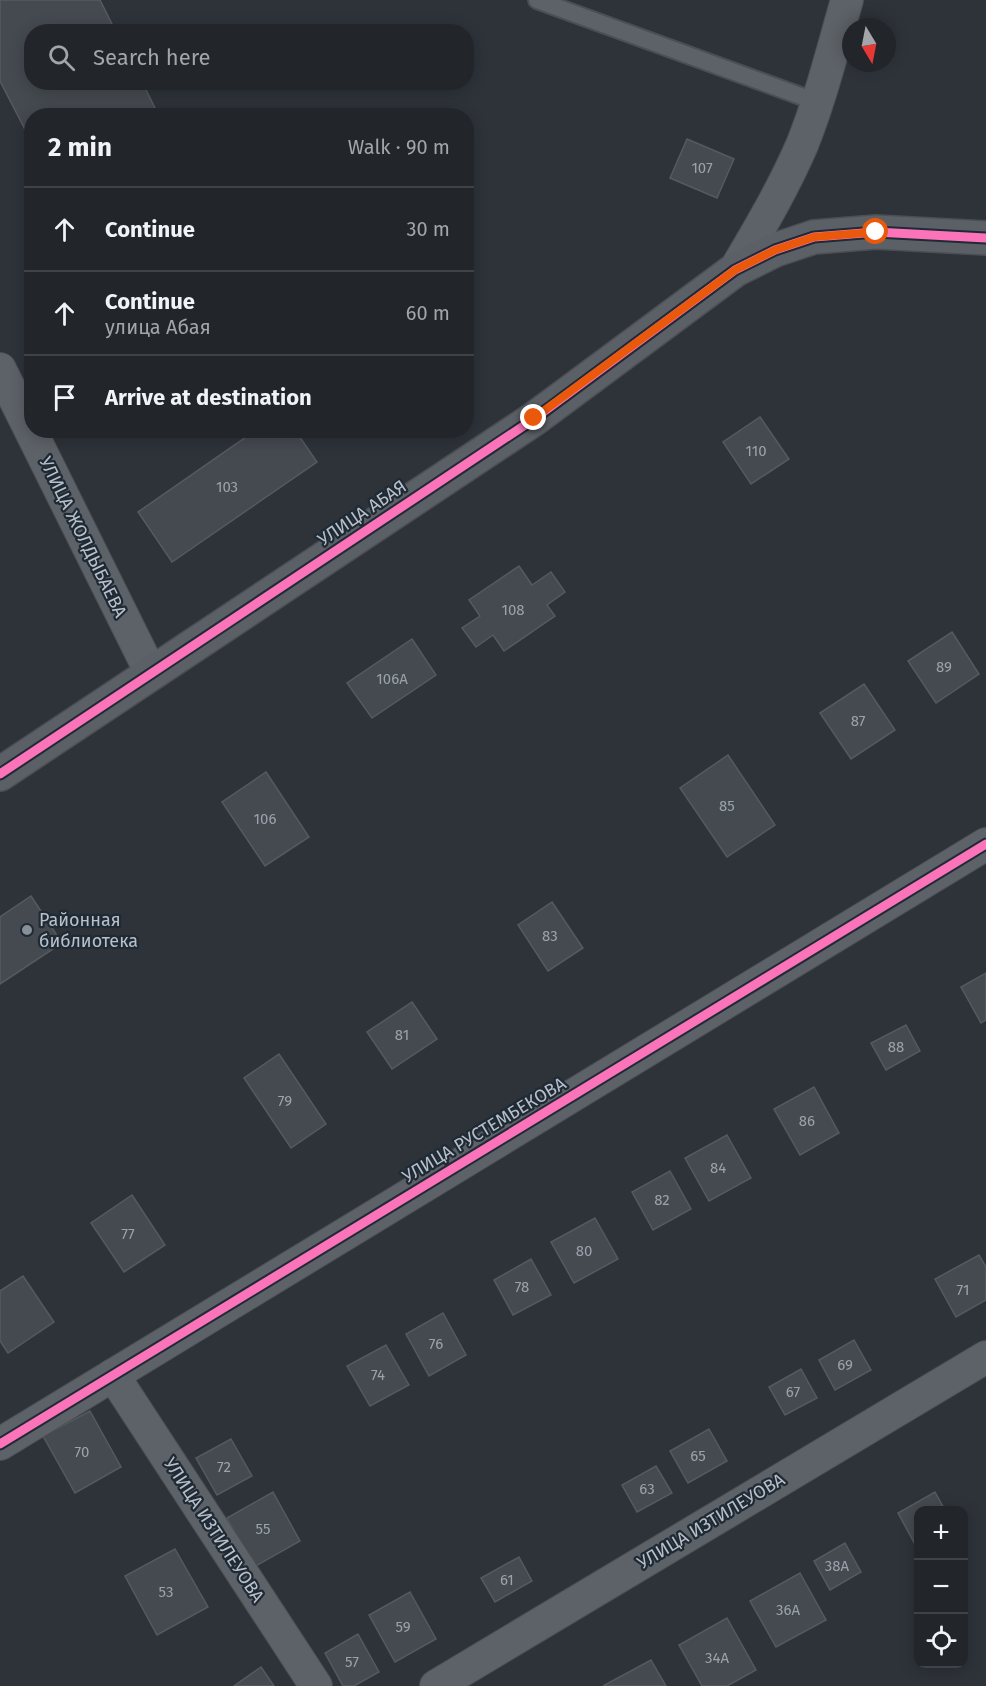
<!DOCTYPE html>
<html lang="en">
<head>
<meta charset="utf-8">
<style>
	:root { --surface:#22262b; --page:#2e3237; --text:#f1f3f6; --muted:#a2a5a9; --line:#3f4347 }
	body { margin:0; font-family:"Fira Sans",sans-serif; background:var(--page); color:var(--text) }
	.controls { position:absolute; right:18px; bottom:18px; display:grid; overflow:hidden; border-radius:12px; box-shadow:0 3px 15px #0003 }
	.controls button { width:54px; height:54px; display:grid; place-items:center; padding:0; border:0; border-bottom:2px solid var(--line); background:var(--surface); color:var(--text); font:30px sans-serif }
	.compass { position:absolute; left:842px; top:18px; width:54px; height:54px; border-radius:50%; background:var(--surface); box-shadow:0 3px 15px #0003; rotate:170deg }
	.stop { position:absolute; width:18px; height:18px; margin:-14px; border:4px solid #ea580c; border-radius:50%; background:#fff }
	.stop.end { background:#ea580c; border-color:#fff; box-shadow:0 2px 6px #0008 }
	.list { margin:0; padding:0; list-style:none }
	h2 { display:flex; justify-content:space-between; align-items:center; height:78px; margin:0; padding:0 24px; font-size:26px }
	h2 small { font-size:20px; font-weight:400; color:var(--muted) }
	.list li { display:grid; grid-template-columns:39px 1fr auto; gap:18px; align-items:center; box-sizing:border-box; height:84px; padding:0 24px; border-top:2px solid var(--line) }
	.list b { display:block; font-size:22px; white-space:nowrap }
	.list p { margin:0; font-size:20px; white-space:nowrap; color:var(--muted) }
	.list em { font-size:20px; font-style:normal; color:var(--muted) }
	.icon { flex:none; width:33px; height:33px; fill:none; stroke:currentColor; stroke-width:2; stroke-linecap:round; stroke-linejoin:round }
	.map { position:relative; flex:none; width:986px; height:1686px; overflow:hidden }
	.search { position:absolute; background:var(--surface); box-shadow:0 3px 15px #0003; left:24px; top:24px; width:450px; height:66px; display:flex; align-items:center; gap:15px; box-sizing:border-box; padding:0 21px; border-radius:24px; color:var(--muted); font-size:22px }
	.panel { position:absolute; background:var(--surface); box-shadow:0 3px 15px #0003; left:24px; top:108px; width:450px; height:330px; border-radius:24px }
	.map>svg:first-child { display:block }
	.building { fill:#454a50; stroke:#555a61; stroke-width:1.5 }
	.lines { fill:none; stroke-linecap:round; stroke-linejoin:round }
	.lane-casing { stroke:#4b4f54; stroke-width:20 }
	.street-casing { stroke:#4b4f54; stroke-width:34 }
	.secondary-casing { stroke:#4b4f54; stroke-width:36 }
	.lane { stroke:#5d6268; stroke-width:16 }
	.street { stroke:#5d6268; stroke-width:32 }
	.secondary { stroke:#5b6066; stroke-width:33 }
	.cycleway-casing { stroke:#202a35; stroke-width:13 }
	.cycleway { stroke:#fb73b8; stroke-width:9 }
	.route { stroke:#ea580c; stroke-width:8 }
	.poi-dot { fill:#878f97; stroke:#202a35; stroke-width:2 }
	.labels { text-anchor:middle; dominant-baseline:central; stroke-width:4.5; stroke-linejoin:round; paint-order:stroke }
	.number-label { font-size:15px; fill:#9aa2ac }
	.street-label { font-size:18px; fill:#b7c0ca; stroke:#202a35 }
	.poi-label { font-size:18px; fill:#b7c0ca; stroke:#202a35; text-anchor:start }
</style>
</head>
<body>
<div class="map">
<svg width="986" height="1686" viewBox="0 0 986 1686">
	<rect width="100%" height="100%" fill="#2d3339"/>
	<g class="building">
		<polygon points="0,0 100,0 116,32 32,32 32,82 142,82 159,116 32,116 32,143 0,81"/>
		<polygon points="687,139 734,159 717,198 670,178"/>
		<polygon points="760,417 789,459 751,484 723,442"/>
		<polygon points="256,430 295,430 317,462 172,562 138,512"/>
		<polygon points="519,566 532,585 551,572 565,592 547,605 555,616 504,651 493,635 476,647 462,628 480,616 469,600"/>
		<polygon points="952,632 979,674 936,703 908,661"/>
		<polygon points="412,639 436,675 372,718 347,683"/>
		<polygon points="864,684 895,730 851,759 820,713"/>
		<polygon points="728,755 775,825 727,857 680,788"/>
		<polygon points="266,772 309,837 265,866 222,802"/>
		<polygon points="31,896 62,943 0,984 0,917"/>
		<polygon points="552,902 583,948 548,971 518,925"/>
		<polygon points="986,973 986,1020 981,1023 961,987"/>
		<polygon points="412,1002 437,1039 392,1069 367,1032"/>
		<polygon points="906,1025 920,1051 886,1070 871,1043"/>
		<polygon points="279,1054 326,1124 291,1148 244,1078"/>
		<polygon points="814,1087 839,1133 800,1155 774,1109"/>
		<polygon points="727,1135 751,1178 709,1201 685,1158"/>
		<polygon points="670,1171 691,1209 653,1230 632,1192"/>
		<polygon points="132,1195 165,1245 124,1272 91,1223"/>
		<polygon points="595,1218 618,1259 574,1283 551,1242"/>
		<polygon points="979,1255 986,1267 986,1300 956,1317 935,1279"/>
		<polygon points="531,1259 551,1295 513,1315 494,1280"/>
		<polygon points="23,1276 54,1322 8,1353 0,1341 0,1291"/>
		<polygon points="443,1313 466,1355 429,1376 406,1334"/>
		<polygon points="854,1340 871,1370 835,1390 819,1360"/>
		<polygon points="386,1345 409,1385 370,1406 347,1366"/>
		<polygon points="801,1369 817,1398 785,1415 769,1387"/>
		<polygon points="90,1411 121,1467 75,1493 43,1436"/>
		<polygon points="709,1429 727,1461 688,1483 670,1451"/>
		<polygon points="231,1439 252,1476 217,1495 196,1458"/>
		<polygon points="656,1466 672,1493 637,1512 622,1485"/>
		<polygon points="273,1492 300,1541 254,1567 227,1518"/>
		<polygon points="935,1492 945,1510 918,1510 918,1550 898,1513"/>
		<polygon points="845,1543 861,1572 830,1590 814,1561"/>
		<polygon points="175,1549 208,1607 157,1635 125,1576"/>
		<polygon points="519,1557 532,1581 495,1602 481,1578"/>
		<polygon points="800,1573 826,1620 776,1647 750,1601"/>
		<polygon points="410,1592 436,1639 395,1662 369,1615"/>
		<polygon points="727,1618 756,1670 727,1686 702,1686 679,1645"/>
		<polygon points="358,1634 379,1672 354,1686 343,1686 325,1653"/>
		<polygon points="651,1660 666,1686 603,1686"/>
		<polygon points="261,1667 274,1686 234,1686"/>
	</g>
	<g class="lines">
		<defs>
			<polyline id="lane" points="537,0 817,102"/>
			<g id="street">
				<path d="M735,270C759,229 783,189 802,145C821,98 833,48 847,0"/>
				<polyline points="0,369 151,673"/>
				<polyline points="113,1375 316,1686"/>
				<polyline points="0,1444 986,844"/>
				<polyline points="436,1686 986,1357"/>
			</g>
			<polyline id="secondary" points="0,774 534,419 735,270 775,250 814,237 876,232 986,238"/>
		</defs>
		<use href="#lane" class="lane-casing"/>
		<use href="#street" class="street-casing"/>
		<use href="#secondary" class="secondary-casing"/>
		<use href="#lane" class="lane"/>
		<use href="#street" class="street"/>
		<use href="#secondary" class="secondary"/>
		<defs>
			<g id="cycleway">
				<polyline points="0,774 534,419 735,270 775,250 814,237 876,232 986,238"/>
				<polyline points="0,1444 986,844"/>
			</g>
		</defs>
		<use href="#cycleway" class="cycleway-casing"/>
		<use href="#cycleway" class="cycleway"/>
	</g>
	<g class="lines">
		<polyline class="route" points="534,418 735,270 775,250 814,237 876,232"/>
	</g>
	<circle class="poi-dot" cx="27" cy="930" r="6"/>
	<g class="labels">
		<g class="number-label">
			<text x="702" y="168">107</text>
			<text x="756" y="451">110</text>
			<text x="227" y="487">103</text>
			<text x="513" y="610">108</text>
			<text x="944" y="667">89</text>
			<text x="392" y="679">106А</text>
			<text x="858" y="721">87</text>
			<text x="727" y="806">85</text>
			<text x="265" y="819">106</text>
			<text x="550" y="936">83</text>
			<text x="402" y="1035">81</text>
			<text x="896" y="1047">88</text>
			<text x="285" y="1101">79</text>
			<text x="807" y="1121">86</text>
			<text x="718" y="1168">84</text>
			<text x="662" y="1200">82</text>
			<text x="128" y="1234">77</text>
			<text x="584" y="1251">80</text>
			<text x="522" y="1287">78</text>
			<text x="963" y="1290">71</text>
			<text x="436" y="1344">76</text>
			<text x="845" y="1365">69</text>
			<text x="378" y="1375">74</text>
			<text x="793" y="1392">67</text>
			<text x="82" y="1452">70</text>
			<text x="698" y="1456">65</text>
			<text x="224" y="1467">72</text>
			<text x="647" y="1489">63</text>
			<text x="263" y="1529">55</text>
			<text x="837" y="1566">38А</text>
			<text x="507" y="1580">61</text>
			<text x="166" y="1592">53</text>
			<text x="788" y="1610">36А</text>
			<text x="403" y="1627">59</text>
			<text x="717" y="1658">34А</text>
			<text x="352" y="1662">57</text>
		</g>
		<g class="street-label">
			<text transform="translate(362 513) rotate(-34)">УЛИЦА АБАЯ</text>
			<text transform="translate(83 537) rotate(64)">УЛИЦА ЖОЛДЫБАЕВА</text>
			<text transform="translate(484 1130) rotate(-31)">УЛИЦА РУСТЕМБЕКОВА</text>
			<text transform="translate(711 1521) rotate(-31)">УЛИЦА ИЗТИЛЕУОВА</text>
			<text transform="translate(214 1530) rotate(57)">УЛИЦА ИЗТИЛЕУОВА</text>
		</g>
		<g class="poi-label">
			<text x="39" y="920">Районная<tspan x="39" dy="21">библиотека</tspan></text>
		</g>
	</g>
</svg>
<div class="controls">
<button>+</button>
<button>−</button>
<button><svg class="icon" aria-label="locate" viewBox="0 0 24 24"><circle cx="12" cy="12" r="6"/><path d="M12 2v4M12 18v4M2 12h4M18 12h4"/></svg></button>
</div>
<svg class="compass" viewBox="-18 -18 36 36"><path d="M0-13l5 13h-10z" fill="#e53935"/><path d="M0 13l5-13h-10z" fill="#a2a5a9"/></svg>
<div class="stop" style="left:876px;top:232px"></div>
<div class="stop end" style="left:534px;top:418px"></div>
<div class="search"><svg class="icon" aria-label="search" viewBox="0 0 24 24"><circle cx="10" cy="10" r="6"/><path d="M15 15l6 6"/></svg>Search here</div>
<section class="panel">
<h2>2 min<small>Walk · 90 m</small></h2>
<ul class="list">
<li><svg class="icon" aria-label="ahead" viewBox="0 0 24 24"><path d="M12 20V5M6 11l6-6 6 6"/></svg><div><b>Continue</b></div><em>30 m</em></li>
<li><svg class="icon" aria-label="ahead" viewBox="0 0 24 24"><path d="M12 20V5M6 11l6-6 6 6"/></svg><div><b>Continue</b><p>улица Абая</p></div><em>60 m</em></li>
<li><svg class="icon" aria-label="arrive" viewBox="0 0 24 24"><path d="M6 21V4h12l-3 4 3 4H6"/></svg><div><b>Arrive at destination</b></div></li>
</ul>
</section>
</div>
</body>
</html>
